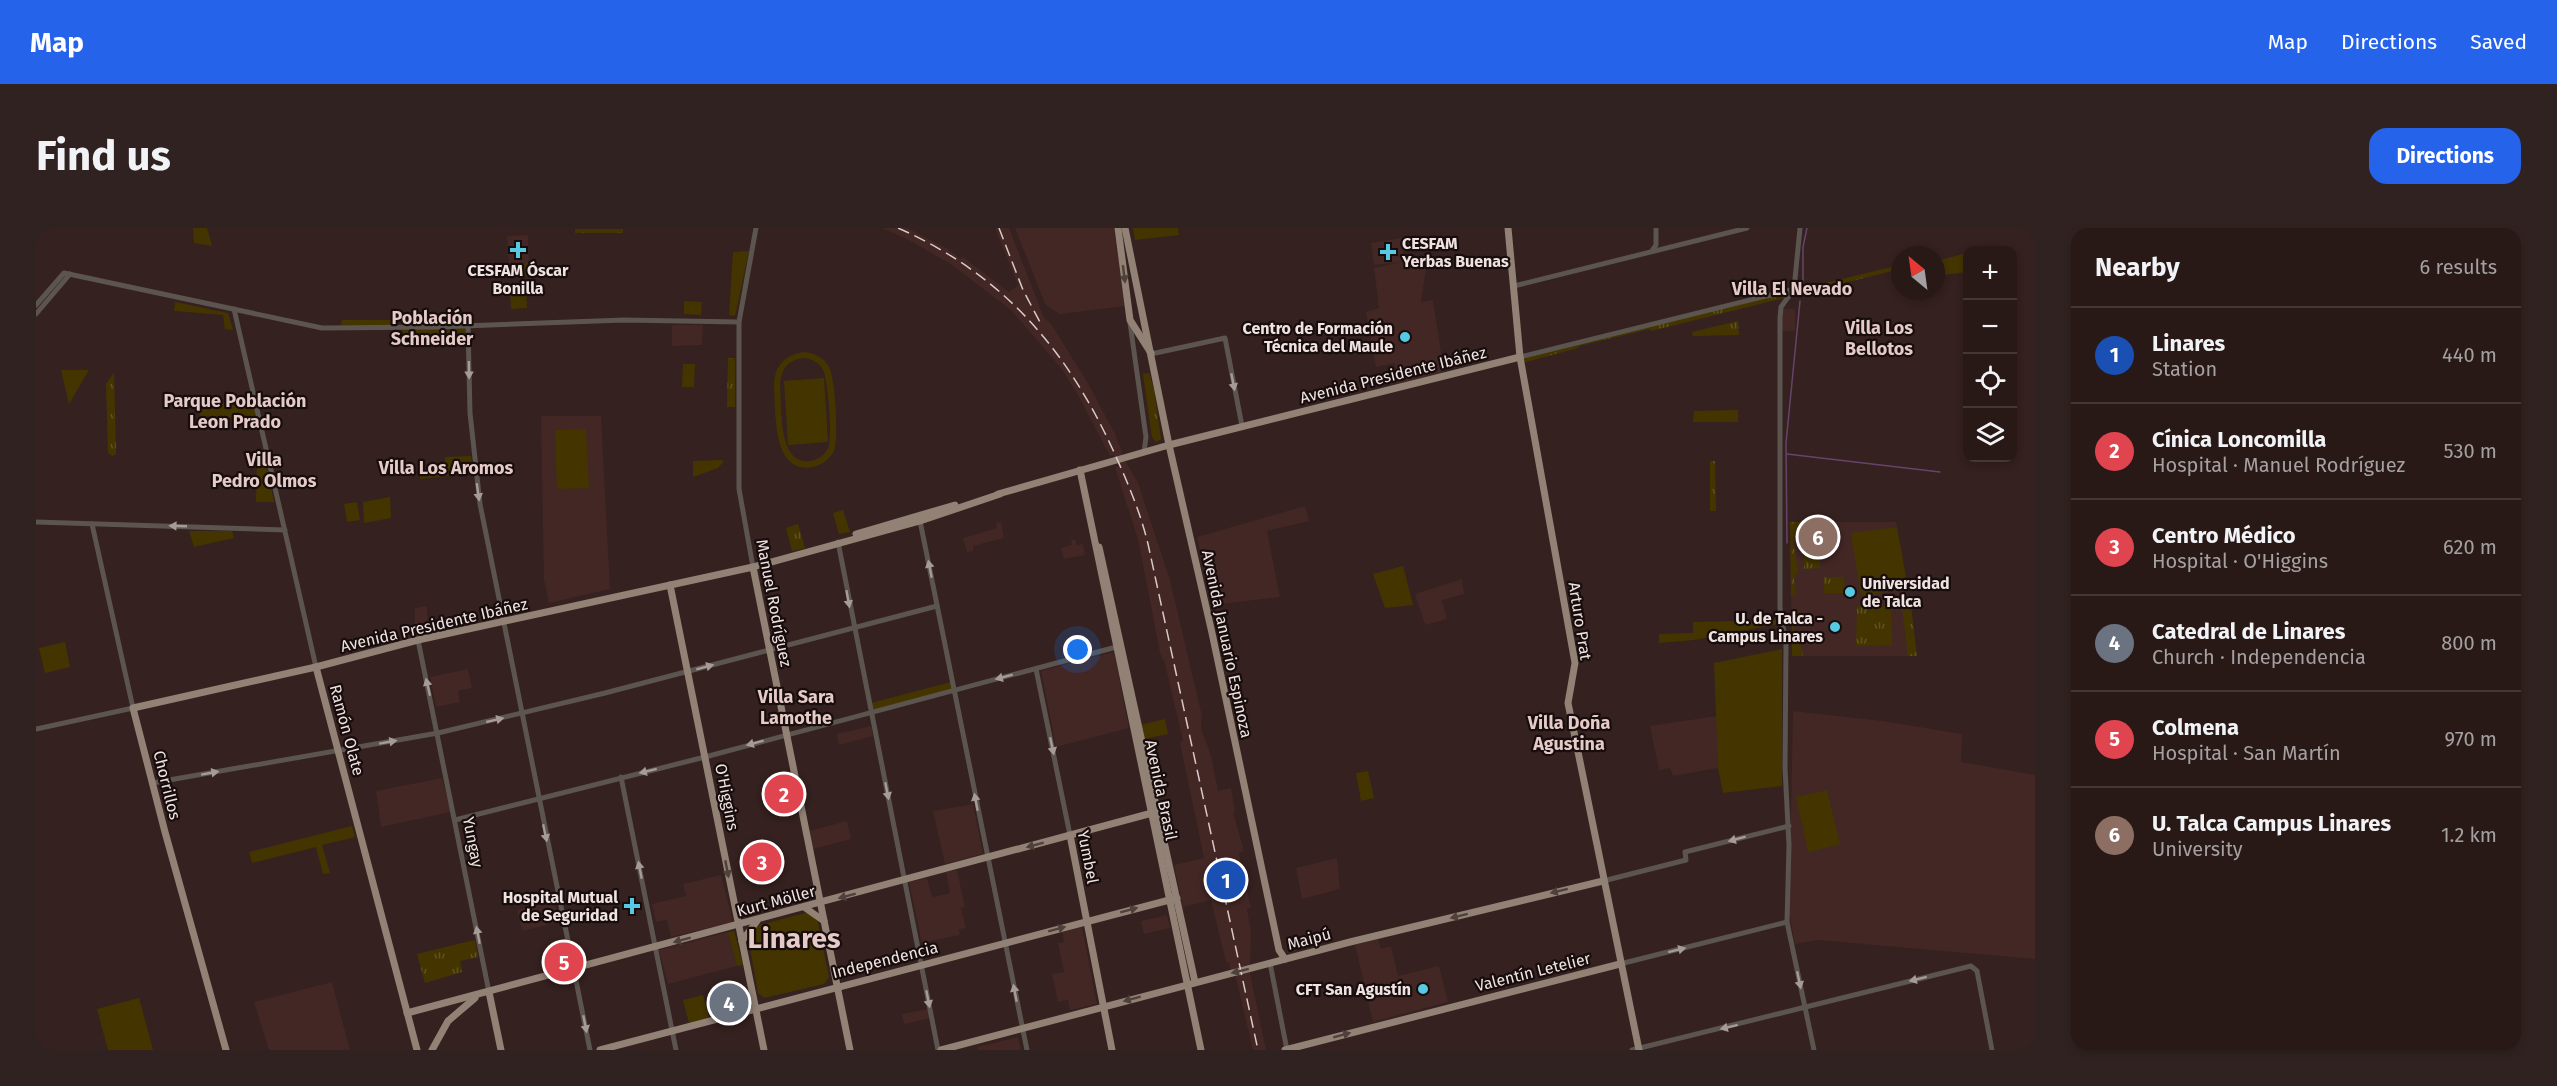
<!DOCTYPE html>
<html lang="en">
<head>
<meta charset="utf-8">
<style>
	:root { --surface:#281917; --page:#302220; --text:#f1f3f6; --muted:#a5a0a1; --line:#443836; --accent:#2563eb }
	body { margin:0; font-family:"Fira Sans",sans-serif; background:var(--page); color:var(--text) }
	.controls { position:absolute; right:18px; top:18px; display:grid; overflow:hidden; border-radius:12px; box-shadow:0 3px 9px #0003 }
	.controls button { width:54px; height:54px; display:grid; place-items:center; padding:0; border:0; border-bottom:2px solid var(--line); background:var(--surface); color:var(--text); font:30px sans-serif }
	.compass { position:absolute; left:1855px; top:18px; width:54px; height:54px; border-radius:50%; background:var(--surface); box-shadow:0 3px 9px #0003; rotate:331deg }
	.you { position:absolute; left:1042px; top:422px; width:21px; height:21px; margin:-15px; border:4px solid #fff; border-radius:50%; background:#1a73e8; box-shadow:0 0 0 9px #1a73e833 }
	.badge { display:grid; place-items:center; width:39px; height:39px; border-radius:50%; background:var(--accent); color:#fff; font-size:20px; font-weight:700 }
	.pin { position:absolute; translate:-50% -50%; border:3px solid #fff; box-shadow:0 2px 6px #0006 }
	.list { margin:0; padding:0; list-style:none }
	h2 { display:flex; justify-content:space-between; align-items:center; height:78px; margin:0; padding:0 24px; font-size:26px }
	h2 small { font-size:20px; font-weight:400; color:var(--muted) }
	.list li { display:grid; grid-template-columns:39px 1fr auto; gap:18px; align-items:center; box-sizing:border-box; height:96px; padding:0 24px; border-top:2px solid var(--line) }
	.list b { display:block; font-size:22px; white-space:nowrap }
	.list p { margin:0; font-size:20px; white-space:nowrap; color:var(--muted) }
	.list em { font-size:20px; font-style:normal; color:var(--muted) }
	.icon { flex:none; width:33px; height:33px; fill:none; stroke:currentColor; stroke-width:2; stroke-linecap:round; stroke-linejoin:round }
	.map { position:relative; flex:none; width:1999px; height:822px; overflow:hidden; border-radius:18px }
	header { display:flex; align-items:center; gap:36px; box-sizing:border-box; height:84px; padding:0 30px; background:var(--accent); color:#fff }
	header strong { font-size:28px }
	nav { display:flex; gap:33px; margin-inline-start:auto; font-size:21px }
	.intro { display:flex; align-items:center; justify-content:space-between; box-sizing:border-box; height:144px; padding:0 36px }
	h1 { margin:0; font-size:42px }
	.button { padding:15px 27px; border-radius:18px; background:var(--accent); color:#fff; font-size:21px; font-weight:700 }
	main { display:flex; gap:36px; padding:0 36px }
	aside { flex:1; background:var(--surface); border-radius:18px; box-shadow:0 3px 9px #0003 }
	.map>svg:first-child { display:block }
	.built { fill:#422725 }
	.grass { fill:url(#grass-tufts) }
	.park { fill:#443500; fill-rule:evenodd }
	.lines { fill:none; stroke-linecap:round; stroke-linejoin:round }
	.stream { stroke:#65446a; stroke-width:1.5 }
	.minor { stroke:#5c544f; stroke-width:5 }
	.major { stroke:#928175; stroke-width:7 }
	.rail { stroke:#d9cac9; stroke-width:1.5; stroke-dasharray:12 6; stroke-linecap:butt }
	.oneway { fill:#4e413b }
	.oneway2 { fill:#a69b98 }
	.poi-dot { fill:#58c9e3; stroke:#160d0c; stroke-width:2 }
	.labels { text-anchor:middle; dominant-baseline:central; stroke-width:4.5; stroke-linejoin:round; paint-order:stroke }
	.poi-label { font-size:16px; font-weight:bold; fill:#f0e2e1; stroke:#160d0c; text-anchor:end }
	.street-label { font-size:16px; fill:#f0e2e1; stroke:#160d0c }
	.neighbourhood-label { font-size:18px; font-weight:bold; fill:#e5cac7; stroke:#160d0c }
	.town-label { font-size:28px; font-weight:bold; fill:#e5cac7; stroke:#160d0c }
</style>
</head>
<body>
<header>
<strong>Map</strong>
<nav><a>Map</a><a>Directions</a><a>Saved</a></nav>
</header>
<div class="intro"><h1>Find us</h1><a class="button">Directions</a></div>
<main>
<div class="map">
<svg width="1999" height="822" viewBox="0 0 1999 822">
	<defs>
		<pattern id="grass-tufts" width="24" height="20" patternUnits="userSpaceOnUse" patternTransform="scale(1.5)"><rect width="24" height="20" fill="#443500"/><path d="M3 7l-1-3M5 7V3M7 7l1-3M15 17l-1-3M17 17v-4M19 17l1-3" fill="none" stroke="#5f5225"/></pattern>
	</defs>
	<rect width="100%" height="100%" fill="#35211f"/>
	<g class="built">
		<polygon points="846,0 871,0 877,3 910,20 925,31 927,29 973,64 982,57 959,0 973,0 1008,90 1014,94 1053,157 1079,206 1086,224 1085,225 1102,255 1134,352 1166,488 1165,500 1175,527 1182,563 1195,560 1199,583 1197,584 1208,623 1203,625 1215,680 1211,681 1215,704 1214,745 1230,822 1217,822 1198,742 1194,742 1193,734 1190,734 1175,672 1147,679 1138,637 1168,630 1144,515 1147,513 1129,436 1124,425 1102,311 1079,240 1083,238 1078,227 1074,228 1043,169 1025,140 976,83 916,37 873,12"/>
		<polygon points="979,0 1078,0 1089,78 1023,86 1009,76"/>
		<polygon points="492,7 493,35 473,36 471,8"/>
		<polygon points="1365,10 1369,33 1392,28 1385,74 1397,72 1408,144 1361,156 1359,135 1340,139 1330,84 1343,80 1338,40 1366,34 1338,37 1335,15"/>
		<rect x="1746" y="81" width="13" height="22"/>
		<polygon points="636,97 667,97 666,117 636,118"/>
		<polygon points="505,188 565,188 574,361 513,375 508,352"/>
		<polygon points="1269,278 1273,293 1231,303 1244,369 1176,377 1161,309"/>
		<polygon points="965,294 968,310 937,318 937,323 931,324 927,310 961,300 960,295"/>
		<polygon points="1754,294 1860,294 1881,428 1756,428"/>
		<polygon points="1035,312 1039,312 1041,317 1047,316 1049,327 1028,331 1025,320 1036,317"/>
		<polygon points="1426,351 1428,366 1406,372 1411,391 1389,397 1379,366"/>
		<polygon points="391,378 392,405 379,409 379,380"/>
		<polygon points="1078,424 1093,500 1020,519 1005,443"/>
		<polygon points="432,441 436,460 422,463 424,474 400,479 394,449"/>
		<polygon points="1757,483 1847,493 1926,506 1925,534 1999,547 1999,731 1782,712 1759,716 1753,684"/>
		<polygon points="1681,488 1682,540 1637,548 1634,540 1623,542 1614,498"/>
		<polygon points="835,498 837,508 803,517 801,506"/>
		<polygon points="406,550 415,584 345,599 340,563"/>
		<polygon points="937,576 947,626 909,636 897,583"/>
		<polygon points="811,593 815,611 777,621 773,603"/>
		<polygon points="1301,630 1304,661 1266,671 1260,640"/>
		<polygon points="921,642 929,679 925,680 930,700 923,701 924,707 886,715 873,654 891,650 896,669 914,665 910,644"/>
		<polygon points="685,647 697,694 635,709 631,692 620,694 616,676 650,668 647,656"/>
		<polygon points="518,672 523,694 486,703 481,682"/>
		<polygon points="1131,687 1134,700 1108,706 1105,693"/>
		<polygon points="1046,699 1061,776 1034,782 1032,772 1022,774 1016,746 1028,744 1022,715 1028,714 1026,704"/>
		<polygon points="692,704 701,738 632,756 623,722"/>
		<polygon points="1342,711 1345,721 1355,718 1362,748 1403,738 1412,774 1337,794 1319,717"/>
		<polygon points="296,754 314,822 233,822 218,774"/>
		<polygon points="893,781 895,790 868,796 866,786"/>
		<polygon points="982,809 985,822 942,822 942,819"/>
	</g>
	<g class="grass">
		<rect x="539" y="1" width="48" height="4"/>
		<polygon points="1864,37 1864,41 1615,103 1614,101 1543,118 1542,120 1486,135 1485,129"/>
		<polygon points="1702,93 1703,107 1657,108 1656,104"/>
		<polygon points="692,130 699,130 699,179 691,179"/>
		<polygon points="78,145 80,226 77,228 72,225 70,156"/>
		<polygon points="1113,145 1118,162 1125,211 1120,214 1116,209 1107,146"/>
		<polygon points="1674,233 1679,233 1680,283 1674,283"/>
		<polygon points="1771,294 1757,310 1762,342 1758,351 1760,367 1755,367 1754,294"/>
		<polygon points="762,296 769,320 756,323 750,300"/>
		<polygon points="1768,324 1784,324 1784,340 1768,341"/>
		<polygon points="1788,349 1808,349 1809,365 1788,365"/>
		<polygon points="1821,378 1855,378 1856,417 1820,418"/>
		<polygon points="1875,378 1881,428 1872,428 1866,379"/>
		<path d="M1756,383H1765C1746,405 1767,408 1767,428H1756Z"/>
		<polygon points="439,712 442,729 424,733 426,744 389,755 381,726"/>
	</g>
	<g class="park">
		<polygon points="157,0 171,0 176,18 158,15"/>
		<polygon points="1097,0 1142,0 1143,7 1099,12"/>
		<polygon points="713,23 699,88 693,87 697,24"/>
		<polygon points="1931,25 1931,44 1900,48 1900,33"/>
		<polygon points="493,35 494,48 474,49 473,36"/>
		<polygon points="490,62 491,80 475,81 474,63"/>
		<polygon points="648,73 666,74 665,87 648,86"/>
		<polygon points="139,74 192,85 197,102 189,101 187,87 138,83"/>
		<polygon points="306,92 358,92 359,98 305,97"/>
		<polygon points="429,100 430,111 367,110 366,102"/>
		<path d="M769,124C780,126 789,130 794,141C799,153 803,211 798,223C794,231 786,237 777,239C735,247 740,181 738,156C739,137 750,126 769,124ZM768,130C776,131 783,134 787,142C792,151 797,211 792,220C789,227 782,232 774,233C741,237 746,177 744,156C745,140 753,131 768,130Z"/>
		<polygon points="647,136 659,136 658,159 646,159"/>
		<polygon points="25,142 53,142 33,176"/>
		<polygon points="788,150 792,214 752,217 748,153"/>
		<polygon points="215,169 222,190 164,188 164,177 193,175"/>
		<polygon points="1702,182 1702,194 1657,194 1658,183"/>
		<polygon points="550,201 553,260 521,261 519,202"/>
		<polygon points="435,228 438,245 384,251 383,240 409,238 409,229"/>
		<polygon points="221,229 229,229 238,274 220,274"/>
		<polygon points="685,232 688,233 682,240 657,249 657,233"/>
		<polygon points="354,269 355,290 328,295 327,274"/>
		<polygon points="321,274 324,292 311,294 308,276"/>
		<polygon points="807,282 814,304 803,306 797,285"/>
		<polygon points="1861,299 1872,360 1825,368 1815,305"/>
		<polygon points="153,303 196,303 198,310 158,319"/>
		<polygon points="1367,338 1377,377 1349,380 1337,346"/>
		<polygon points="1741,392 1742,396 1658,412 1623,415 1623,406 1657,405 1657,394"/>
		<polygon points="29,414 34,439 9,445 3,420"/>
		<polygon points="1746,421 1746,558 1687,565 1682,540 1678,435"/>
		<polygon points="915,454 916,462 836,483 835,475"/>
		<polygon points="1129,491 1132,506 1108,511 1104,497"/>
		<polygon points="1332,543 1338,570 1325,573 1320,545"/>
		<polygon points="1791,562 1804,616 1772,624 1760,569"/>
		<polygon points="316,598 319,609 286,617 294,645 287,646 280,619 216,635 213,624"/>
		<polygon points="773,684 781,690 793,749 788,756 728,770 722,765 712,709 720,698"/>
		<polygon points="698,703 707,737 701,738 692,704"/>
		<polygon points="667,767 673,790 653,795 647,772"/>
		<polygon points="103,770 117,822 72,822 61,781"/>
	</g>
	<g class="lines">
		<g class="stream">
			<polyline points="1767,56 1767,19 1771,0"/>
			<polyline points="1751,226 1904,244"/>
			<polyline points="1751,315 1750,215 1764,73"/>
		</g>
		<g class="minor">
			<polyline points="1764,0 1758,61 1745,79 1744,90 1744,380 1750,417 1749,540 1753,617 1751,694 1778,822"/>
			<polyline points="1616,23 1620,17 1620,0"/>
			<polyline points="1478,58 1711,0"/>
			<polyline points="0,77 28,45 286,100 400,99 588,92 703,94"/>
			<polyline points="198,81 280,439"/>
			<polyline points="0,86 34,46"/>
			<polyline points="1094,95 1110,209 1108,224"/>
			<polyline points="432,98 434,185 444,276 554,822"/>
			<polyline points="1115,126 1189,110 1206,198"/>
			<polyline points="1484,129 1758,61"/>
			<polyline points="884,293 991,822"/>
			<polyline points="0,294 249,302"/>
			<polyline points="802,314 902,822"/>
			<polyline points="717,339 703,261 703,94 720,0"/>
			<polyline points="382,412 453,764"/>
			<polyline points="1000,441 1034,607"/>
			<polyline points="0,501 97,480 56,296"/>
			<polyline points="585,549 640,822"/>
			<polyline points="116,555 402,505 569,465 901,378"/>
			<polyline points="419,592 669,529 1084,418"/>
			<polyline points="1567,653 1650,632 1649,624 1753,598"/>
			<polyline points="1234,735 1251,822"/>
			<polyline points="1584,736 1751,694"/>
			<polyline points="1596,822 1935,738 1941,743 1956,822"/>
		</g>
		<g class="major">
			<polyline points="1082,0 1094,92 1115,125"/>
			<polyline points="1089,0 1133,217 1176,405 1243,722 1249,731"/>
			<polyline points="1472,0 1484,129 1539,435 1532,475 1603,822"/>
			<polyline points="1044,242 1165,822"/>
			<polyline points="962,266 1133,217 1484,129"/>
			<polyline points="820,306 919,277"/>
			<polyline points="1063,319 1159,754"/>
			<polyline points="717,339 814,822"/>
			<polyline points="634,357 728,822"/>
			<polyline points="280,439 381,822"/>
			<polyline points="1034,607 1076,822"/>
			<polyline points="768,679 788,693"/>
			<polyline points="706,713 721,693"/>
			<polyline points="453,764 465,822"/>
			<polyline points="371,785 1116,585 1123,590"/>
			<polyline points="190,822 129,604 97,480 280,439 382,412 717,339 884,293 964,266"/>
			<polyline points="396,822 412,793 439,770"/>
			<polyline points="564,822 1141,670"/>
			<polyline points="905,822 1314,714 1567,653"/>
			<polyline points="1249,822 1584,736"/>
		</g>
		<g class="rail">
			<path d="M862,0C966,46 1030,120 1077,222C1091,253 1104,283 1112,316L1222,822"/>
			<polyline points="963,0 987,62 1005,96"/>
		</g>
	</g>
	<defs><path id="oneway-solid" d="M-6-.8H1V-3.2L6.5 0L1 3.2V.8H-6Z" transform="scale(1.5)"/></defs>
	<g class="oneway">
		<use href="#oneway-solid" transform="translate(1088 46) rotate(83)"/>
		<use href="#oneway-solid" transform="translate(999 617) rotate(165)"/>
		<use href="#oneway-solid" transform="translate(691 641) rotate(79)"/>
		<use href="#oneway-solid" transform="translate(1523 663) rotate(166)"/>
		<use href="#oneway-solid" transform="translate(811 668) rotate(165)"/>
		<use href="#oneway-solid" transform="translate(1093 682) rotate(-15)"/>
		<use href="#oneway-solid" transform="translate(1423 688) rotate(166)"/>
		<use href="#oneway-solid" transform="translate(1021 701) rotate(-15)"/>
		<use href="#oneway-solid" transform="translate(646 712) rotate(165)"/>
		<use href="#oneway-solid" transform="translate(1204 743) rotate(166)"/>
		<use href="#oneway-solid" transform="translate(1096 771) rotate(165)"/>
		<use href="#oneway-solid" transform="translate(1306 807) rotate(-15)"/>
	</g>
	<g class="oneway2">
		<use href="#oneway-solid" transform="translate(433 142) rotate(89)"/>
		<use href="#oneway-solid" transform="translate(1197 154) rotate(79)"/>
		<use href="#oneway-solid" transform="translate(442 264) rotate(82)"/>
		<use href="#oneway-solid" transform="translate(142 298) rotate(-178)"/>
		<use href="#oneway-solid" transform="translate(894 341) rotate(-101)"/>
		<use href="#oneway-solid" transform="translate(812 371) rotate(80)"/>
		<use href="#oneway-solid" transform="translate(669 439) rotate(-15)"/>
		<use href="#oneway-solid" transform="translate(968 449) rotate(165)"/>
		<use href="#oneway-solid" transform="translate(392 459) rotate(-103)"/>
		<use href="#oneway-solid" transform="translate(459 492) rotate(-13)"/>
		<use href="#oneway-solid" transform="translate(352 514) rotate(-10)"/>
		<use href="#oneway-solid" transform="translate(719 515) rotate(165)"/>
		<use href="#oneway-solid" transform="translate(1016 518) rotate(78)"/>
		<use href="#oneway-solid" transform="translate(612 543) rotate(166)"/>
		<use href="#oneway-solid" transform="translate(174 545) rotate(-10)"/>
		<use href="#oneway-solid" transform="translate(851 563) rotate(79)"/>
		<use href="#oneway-solid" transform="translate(940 574) rotate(-101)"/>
		<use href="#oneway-solid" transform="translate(509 605) rotate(78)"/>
		<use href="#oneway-solid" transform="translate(1701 611) rotate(165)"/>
		<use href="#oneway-solid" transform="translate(604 642) rotate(-101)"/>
		<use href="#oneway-solid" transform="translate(442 707) rotate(-101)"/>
		<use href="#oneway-solid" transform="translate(1641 722) rotate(-14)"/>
		<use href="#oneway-solid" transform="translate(1882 751) rotate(166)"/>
		<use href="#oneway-solid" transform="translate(1763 752) rotate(78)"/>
		<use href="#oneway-solid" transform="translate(979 765) rotate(-101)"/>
		<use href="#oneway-solid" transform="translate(892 771) rotate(79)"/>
		<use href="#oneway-solid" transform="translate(549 796) rotate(79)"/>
		<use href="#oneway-solid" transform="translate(1693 799) rotate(166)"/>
	</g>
	<g class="poi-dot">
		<path d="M479 13h6v6h6v6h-6v6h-6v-6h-6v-6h6z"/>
		<path d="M1349 15h6v6h6v6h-6v6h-6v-6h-6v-6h6z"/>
		<circle cx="1369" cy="109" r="6"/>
		<circle cx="1814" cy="364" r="6"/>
		<circle cx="1799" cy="399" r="6"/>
		<path d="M593 669h6v6h6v6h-6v6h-6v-6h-6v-6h6z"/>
		<circle cx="1387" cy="761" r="6"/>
	</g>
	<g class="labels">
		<g class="poi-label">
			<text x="1366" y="15" text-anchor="start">CESFAM<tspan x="1366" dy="18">Yerbas Buenas</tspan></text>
			<text x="482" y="42" text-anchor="middle">CESFAM Óscar<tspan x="482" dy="18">Bonilla</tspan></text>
			<text x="1357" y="100">Centro de Formación<tspan x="1357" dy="18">Técnica del Maule</tspan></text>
			<text x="1826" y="355" text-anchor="start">Universidad<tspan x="1826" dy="18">de Talca</tspan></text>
			<text x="1787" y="390">U. de Talca -<tspan x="1787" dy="18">Campus Linares</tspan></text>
			<text x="582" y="669">Hospital Mutual<tspan x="582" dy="18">de Seguridad</tspan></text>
			<text x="1375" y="761">CFT San Agustín</text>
		</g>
		<g class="street-label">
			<text transform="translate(1357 147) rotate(-14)">Avenida Presidente Ibáñez</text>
			<text transform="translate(738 375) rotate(79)">Manuel Rodríguez</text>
			<text transform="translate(1544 393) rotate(81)">Arturo Prat</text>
			<text transform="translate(398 397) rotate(-13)">Avenida Presidente Ibáñez</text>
			<text transform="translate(1191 416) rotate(78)">Avenida Januario Espinoza</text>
			<text transform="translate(311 502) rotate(75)">Ramón Olate</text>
			<text transform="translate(131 557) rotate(76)">Chorrillos</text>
			<text transform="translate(1125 562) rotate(78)">Avenida Brasil</text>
			<text transform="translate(691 569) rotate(79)">O'Higgins</text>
			<text transform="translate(437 614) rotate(79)">Yungay</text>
			<text transform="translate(1052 629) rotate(79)">Yumbel</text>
			<text transform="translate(740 673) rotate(-15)">Kurt Möller</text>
			<text transform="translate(1273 711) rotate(-15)">Maipú</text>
			<text transform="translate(849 732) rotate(-14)">Independencia</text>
			<text transform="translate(1497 744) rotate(-14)">Valentín Letelier</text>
		</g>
		<g class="neighbourhood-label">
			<text x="1756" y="61">Villa El Nevado</text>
			<text x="396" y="90">Población<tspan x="396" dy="21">Schneider</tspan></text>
			<text x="1843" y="100">Villa Los<tspan x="1843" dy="21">Bellotos</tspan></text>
			<text x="199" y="173">Parque Población<tspan x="199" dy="21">Leon Prado</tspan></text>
			<text x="228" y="232">Villa<tspan x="228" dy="21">Pedro Olmos</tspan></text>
			<text x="410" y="240">Villa Los Aromos</text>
			<text x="760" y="469">Villa Sara<tspan x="760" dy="21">Lamothe</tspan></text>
			<text x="1533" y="495">Villa Doña<tspan x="1533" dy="21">Agustina</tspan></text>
		</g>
		<g class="town-label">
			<text x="758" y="710">Linares</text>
		</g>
	</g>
</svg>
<div class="controls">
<button>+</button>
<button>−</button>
<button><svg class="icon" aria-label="locate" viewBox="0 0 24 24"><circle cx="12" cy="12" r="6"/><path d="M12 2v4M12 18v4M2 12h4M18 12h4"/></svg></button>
<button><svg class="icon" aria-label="layers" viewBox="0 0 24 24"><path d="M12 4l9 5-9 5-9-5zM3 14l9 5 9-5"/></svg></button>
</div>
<svg class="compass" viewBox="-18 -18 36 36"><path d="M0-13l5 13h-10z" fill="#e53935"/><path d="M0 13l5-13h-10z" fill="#a5a0a1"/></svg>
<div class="you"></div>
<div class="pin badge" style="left:1190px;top:652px;background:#1a4fb4">1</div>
<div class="pin badge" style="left:748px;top:566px;background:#e0444e">2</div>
<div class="pin badge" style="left:726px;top:634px;background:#e0444e">3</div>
<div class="pin badge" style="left:693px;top:775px;background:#6b7280">4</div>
<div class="pin badge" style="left:528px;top:734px;background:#e0444e">5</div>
<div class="pin badge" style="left:1782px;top:309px;background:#8d6e63">6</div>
</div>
<aside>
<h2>Nearby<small>6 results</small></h2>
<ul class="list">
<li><span class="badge" style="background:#1a4fb4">1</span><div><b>Linares</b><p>Station</p></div><em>440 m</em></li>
<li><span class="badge" style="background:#e0444e">2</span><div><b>Cínica Loncomilla</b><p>Hospital · Manuel Rodríguez</p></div><em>530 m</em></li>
<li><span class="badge" style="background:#e0444e">3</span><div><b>Centro Médico</b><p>Hospital · O'Higgins</p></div><em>620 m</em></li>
<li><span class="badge" style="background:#6b7280">4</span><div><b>Catedral de Linares</b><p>Church · Independencia</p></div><em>800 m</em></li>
<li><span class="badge" style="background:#e0444e">5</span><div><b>Colmena</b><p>Hospital · San Martín</p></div><em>970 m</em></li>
<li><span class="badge" style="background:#8d6e63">6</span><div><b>U. Talca Campus Linares</b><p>University</p></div><em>1.2 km</em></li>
</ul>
</aside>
</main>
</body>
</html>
